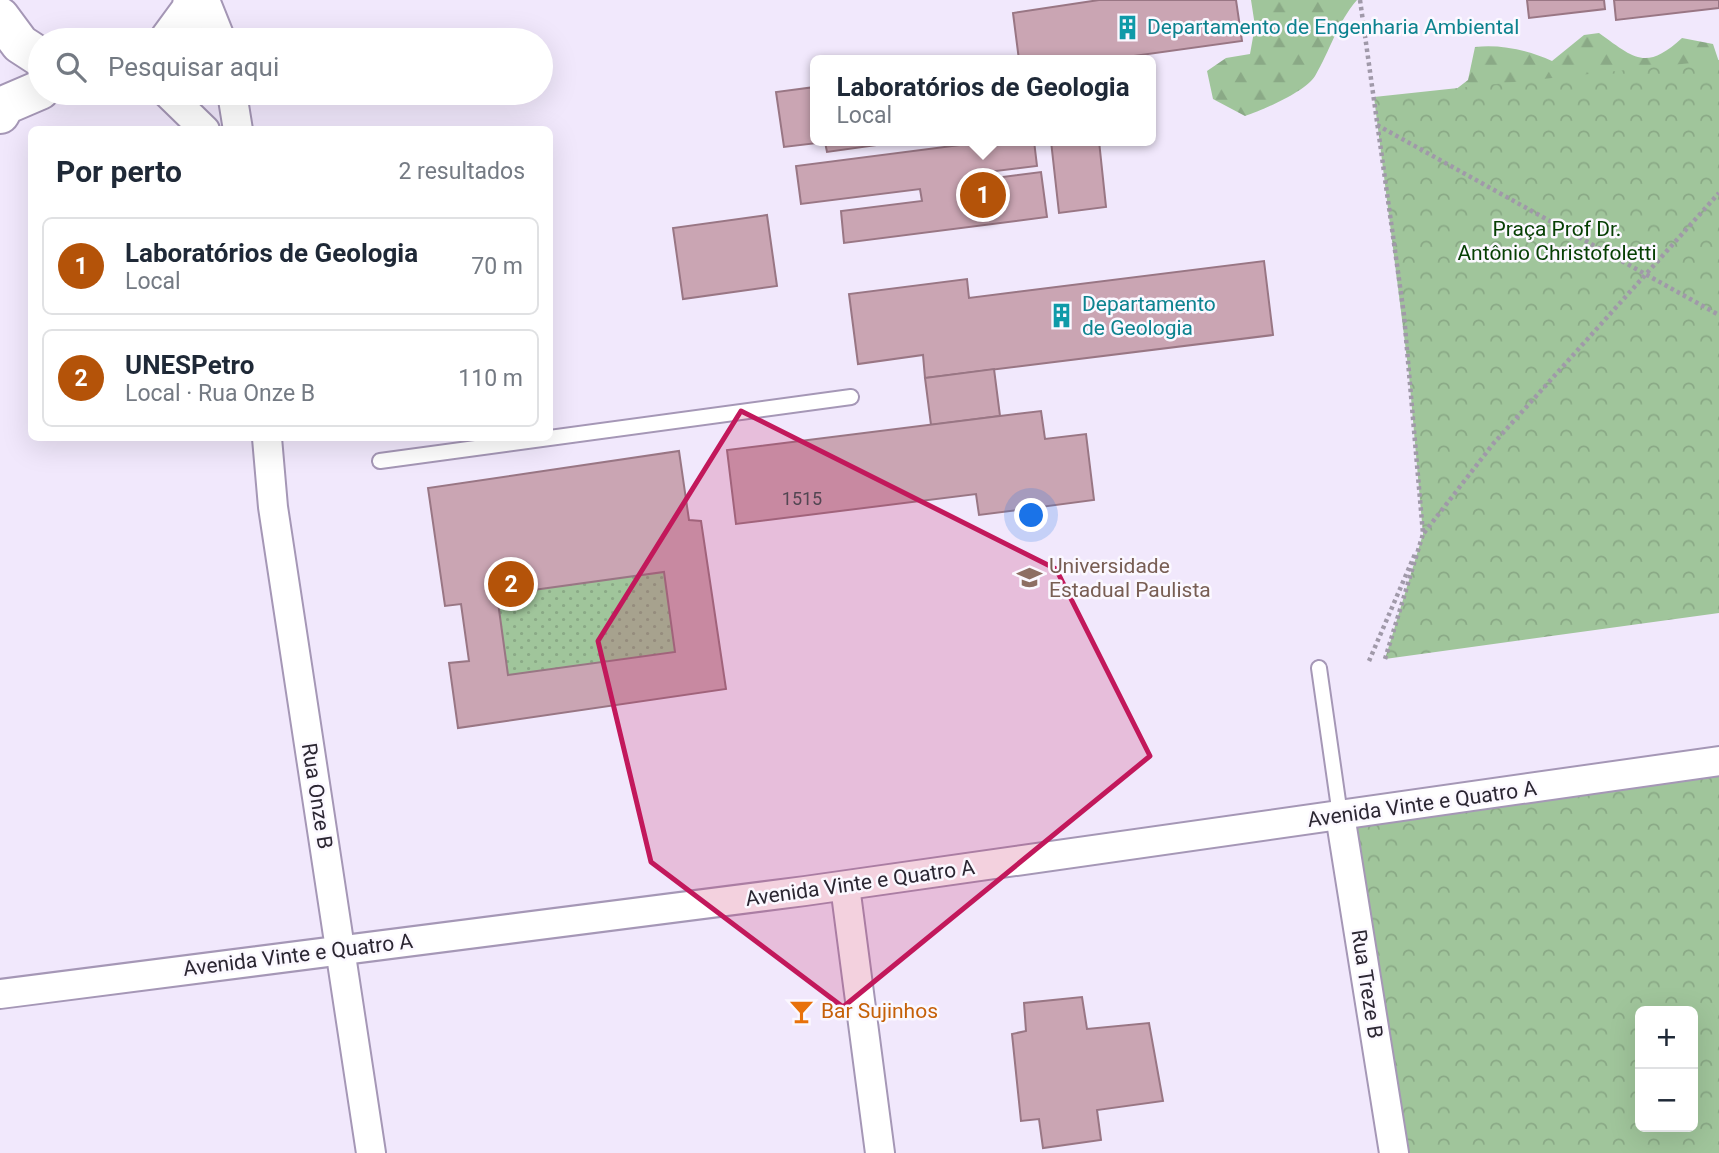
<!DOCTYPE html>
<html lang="pt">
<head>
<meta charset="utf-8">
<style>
	:root { --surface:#fff; --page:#f2f2f3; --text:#1f2937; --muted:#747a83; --line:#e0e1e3; --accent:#b45309 }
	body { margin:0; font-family:Roboto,sans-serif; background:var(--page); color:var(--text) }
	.controls { position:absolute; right:21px; bottom:21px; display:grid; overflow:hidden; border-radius:10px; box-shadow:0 7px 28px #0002 }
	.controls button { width:63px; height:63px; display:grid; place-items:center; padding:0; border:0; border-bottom:2px solid var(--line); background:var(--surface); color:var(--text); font:35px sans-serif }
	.you { position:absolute; left:1032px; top:516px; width:24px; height:24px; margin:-18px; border:5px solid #fff; border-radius:50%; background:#1a73e8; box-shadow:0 0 0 10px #1a73e833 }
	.badge { display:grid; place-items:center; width:46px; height:46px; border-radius:50%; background:var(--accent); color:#fff; font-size:23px; font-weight:700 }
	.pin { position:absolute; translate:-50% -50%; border:4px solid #fff; box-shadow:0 2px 7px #0006 }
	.popup { position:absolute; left:810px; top:55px; width:346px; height:91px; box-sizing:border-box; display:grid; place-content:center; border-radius:10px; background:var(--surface); filter:drop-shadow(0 2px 5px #0005); font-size:23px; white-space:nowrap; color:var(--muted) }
	.popup b { font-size:26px; color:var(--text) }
	.popup::after { content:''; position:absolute; left:50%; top:100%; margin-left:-14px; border:14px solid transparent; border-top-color:var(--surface) }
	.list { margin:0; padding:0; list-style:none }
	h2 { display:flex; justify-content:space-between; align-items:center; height:91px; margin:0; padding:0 28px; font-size:30px }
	h2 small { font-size:23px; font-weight:400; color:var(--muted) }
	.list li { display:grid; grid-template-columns:46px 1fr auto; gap:21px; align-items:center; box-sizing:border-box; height:98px; margin:0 14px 14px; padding:0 14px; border:2px solid var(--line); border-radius:10px }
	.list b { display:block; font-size:26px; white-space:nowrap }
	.list p { margin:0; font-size:23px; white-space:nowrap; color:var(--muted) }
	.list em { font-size:23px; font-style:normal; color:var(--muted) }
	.icon { flex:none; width:38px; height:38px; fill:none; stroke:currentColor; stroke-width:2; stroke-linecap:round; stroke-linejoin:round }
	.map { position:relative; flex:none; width:1719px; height:1153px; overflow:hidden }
	.search { position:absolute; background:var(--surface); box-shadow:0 7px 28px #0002; left:28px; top:28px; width:525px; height:77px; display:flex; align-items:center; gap:18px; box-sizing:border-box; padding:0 24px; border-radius:38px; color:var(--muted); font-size:26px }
	.panel { position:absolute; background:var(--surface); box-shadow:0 7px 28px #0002; left:28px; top:126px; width:525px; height:315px; border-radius:10px }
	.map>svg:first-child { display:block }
	.forest { fill:url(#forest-firs) }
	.park { fill:url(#park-crowns); fill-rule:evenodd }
	.garden { fill:url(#garden-dots) }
	.building { fill:#caa5b3; stroke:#997684; stroke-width:2; fill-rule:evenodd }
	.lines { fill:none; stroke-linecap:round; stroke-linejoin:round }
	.lane-casing { stroke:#a597b6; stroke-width:18 }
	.street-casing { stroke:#a597b6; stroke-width:32 }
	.secondary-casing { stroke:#a597b6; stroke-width:42 }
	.path { stroke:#a099a9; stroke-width:4.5; stroke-dasharray:3.5 3.5; stroke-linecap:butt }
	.lane { stroke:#fff; stroke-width:14 }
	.street { stroke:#fff; stroke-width:28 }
	.secondary { stroke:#fff; stroke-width:38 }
	.marked { fill:#c2185b; fill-opacity:0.2; stroke:#c2185b; stroke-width:5; stroke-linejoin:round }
	.labels { text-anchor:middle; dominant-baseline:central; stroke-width:5; stroke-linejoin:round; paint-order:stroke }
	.number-label { font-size:18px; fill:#534652 }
	.culture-label { font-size:21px; fill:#0d838f; stroke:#fbf8ff; text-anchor:start }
	.park-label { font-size:21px; fill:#063f03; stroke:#fbf8ff }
	.education-label { font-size:21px; fill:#785e54; stroke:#fbf8ff; text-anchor:start }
	.street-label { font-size:21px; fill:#2b2632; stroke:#fbf8ff }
	.food-label { font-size:21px; fill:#c56008; stroke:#fbf8ff; text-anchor:start }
</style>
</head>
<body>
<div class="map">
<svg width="1719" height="1153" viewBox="0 0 1719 1153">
	<defs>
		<pattern id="forest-firs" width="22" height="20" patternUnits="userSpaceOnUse" patternTransform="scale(1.75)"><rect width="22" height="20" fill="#a0c59b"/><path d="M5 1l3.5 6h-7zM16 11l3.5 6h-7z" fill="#8aa986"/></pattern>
		<pattern id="park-crowns" width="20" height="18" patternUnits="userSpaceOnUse" patternTransform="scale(1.75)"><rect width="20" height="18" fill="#a0c59b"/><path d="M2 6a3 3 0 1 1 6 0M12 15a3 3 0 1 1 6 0" fill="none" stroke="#8aa986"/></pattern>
		<pattern id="garden-dots" width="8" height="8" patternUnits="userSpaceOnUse" patternTransform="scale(1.75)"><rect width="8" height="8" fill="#a0c59b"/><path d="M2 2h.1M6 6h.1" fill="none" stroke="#8aa986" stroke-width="1.8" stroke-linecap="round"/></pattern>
	</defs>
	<rect width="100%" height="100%" fill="#f1e8fc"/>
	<g class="forest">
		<path d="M1251,0H1357C1337,23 1330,51 1315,76C1305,92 1263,110 1245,116L1213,99L1207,71L1226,58L1250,54L1255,26Z"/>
		<path d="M1599,33C1635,59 1646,71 1682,38L1713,44L1719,62L1455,90L1468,80L1475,47C1500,44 1528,50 1552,61L1584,35Z"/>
	</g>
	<g class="park">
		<polygon points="1719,60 1719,613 1385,659 1423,534 1409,375 1374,97"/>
		<path d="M1719,761V1153H1394L1340,815ZM1640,1011H1693V1127H1640Z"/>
	</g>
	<polygon class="garden" points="664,572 675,652 508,675 497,595"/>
	<g class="building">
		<polygon points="1099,0 1236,0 1242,41 1105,60 1019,60 1013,13"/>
		<polygon points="1527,0 1604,0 1605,9 1529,18"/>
		<polygon points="1614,0 1719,0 1719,8 1616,20"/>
		<polygon points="815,87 815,141 898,142 827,152 825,142 784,147 776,92"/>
		<polygon points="991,141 1034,141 1037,166 979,173 980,180 1041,172 1047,217 844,243 841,211 922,201 920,189 801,204 796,166"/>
		<polygon points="1051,141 1099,141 1106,207 1059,213"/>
		<polygon points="767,215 777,286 683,299 673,228"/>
		<polygon points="1264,261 1273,335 925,378 923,355 858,364 849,294 967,279 969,298"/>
		<polygon points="994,369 1000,416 931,425 925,378"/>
		<polygon points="1041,411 1045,439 1086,434 1094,500 979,515 976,494 736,524 727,450"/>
		<path d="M679,451L689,520L701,521L726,689L458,728L449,663L469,661L461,604L445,606L428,488ZM664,572L675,652L508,675L497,595Z"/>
		<polygon points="1082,997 1087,1029 1149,1023 1163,1101 1097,1110 1101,1140 1043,1148 1039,1119 1021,1121 1012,1034 1026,1031 1024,1003"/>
	</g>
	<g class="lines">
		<defs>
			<g id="lane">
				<polyline points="380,461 851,397"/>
				<polyline points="1319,668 1340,815"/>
			</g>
			<g id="street">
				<polyline points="205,0 221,40"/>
				<polyline points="167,93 205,130"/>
				<polyline points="232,93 238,130"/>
				<polyline points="267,438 273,507 371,1153"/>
				<polyline points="1340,815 1394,1153"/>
				<polyline points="845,886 880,1153"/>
				<polyline points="0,994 805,891 1719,761"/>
			</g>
			<g id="secondary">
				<polyline points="0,17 20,44 40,57"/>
				<polyline points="169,40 191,10 193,0"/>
				<polyline points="0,114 5,105 40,90"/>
			</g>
		</defs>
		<use href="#lane" class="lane-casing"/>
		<use href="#street" class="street-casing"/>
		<use href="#secondary" class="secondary-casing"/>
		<g class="path">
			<polyline points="1360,0 1404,315 1423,534 1385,659"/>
			<polyline points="1377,125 1719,315"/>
			<polyline points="1424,533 1493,444 1719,193"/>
			<polyline points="1369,661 1415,554"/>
		</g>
		<use href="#lane" class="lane"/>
		<use href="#street" class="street"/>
		<use href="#secondary" class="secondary"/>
	</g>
	<path class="marked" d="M741,411L1056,569L1150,756L843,1007L651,862L598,641Z"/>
	<defs>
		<symbol id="building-bare" viewBox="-9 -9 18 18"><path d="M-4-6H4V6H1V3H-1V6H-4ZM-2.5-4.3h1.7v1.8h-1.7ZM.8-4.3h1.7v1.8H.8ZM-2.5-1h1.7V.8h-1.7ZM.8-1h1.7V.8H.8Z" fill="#0f9aa8" stroke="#fbf8ff" stroke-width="2.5" paint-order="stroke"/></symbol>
		<symbol id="university-bare" viewBox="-9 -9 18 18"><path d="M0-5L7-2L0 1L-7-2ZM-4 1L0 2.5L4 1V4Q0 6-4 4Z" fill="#8d6e63" stroke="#fbf8ff" stroke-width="2.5" paint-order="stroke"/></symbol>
		<symbol id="bar-bare" viewBox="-9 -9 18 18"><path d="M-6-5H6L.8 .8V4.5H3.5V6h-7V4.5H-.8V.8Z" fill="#e8710a" stroke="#fbf8ff" stroke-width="2.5" paint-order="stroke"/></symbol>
	</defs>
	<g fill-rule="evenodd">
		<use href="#building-bare" x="1110" y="10" width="35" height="35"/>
		<use href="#building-bare" x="1044" y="298" width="35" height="35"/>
		<use href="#university-bare" x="1012" y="560" width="35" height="35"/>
		<use href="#bar-bare" x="784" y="994" width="35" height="35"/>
	</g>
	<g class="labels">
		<g class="number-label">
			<text x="802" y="498">1515</text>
		</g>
		<g class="culture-label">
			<text x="1147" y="27">Departamento de Engenharia Ambiental</text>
			<text x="1082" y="304">Departamento<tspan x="1082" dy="24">de Geologia</tspan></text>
		</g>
		<g class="park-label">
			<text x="1557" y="229">Praça Prof Dr.<tspan x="1557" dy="24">Antônio Christofoletti</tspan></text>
		</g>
		<g class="education-label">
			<text x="1049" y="566">Universidade<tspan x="1049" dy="24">Estadual Paulista</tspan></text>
		</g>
		<g class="street-label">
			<text transform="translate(317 796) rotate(81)">Rua Onze B</text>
			<text transform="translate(1422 804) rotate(-8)">Avenida Vinte e Quatro A</text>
			<text transform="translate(860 883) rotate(-8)">Avenida Vinte e Quatro A</text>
			<text transform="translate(298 955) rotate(-7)">Avenida Vinte e Quatro A</text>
			<text transform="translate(1367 984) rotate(81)">Rua Treze B</text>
		</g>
		<g class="food-label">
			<text x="821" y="1011">Bar Sujinhos</text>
		</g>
	</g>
</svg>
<div class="controls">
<button>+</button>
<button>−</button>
</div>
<div class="you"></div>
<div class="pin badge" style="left:983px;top:195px">1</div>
<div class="popup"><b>Laboratórios de Geologia</b>Local</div>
<div class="pin badge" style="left:511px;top:584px">2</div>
<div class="search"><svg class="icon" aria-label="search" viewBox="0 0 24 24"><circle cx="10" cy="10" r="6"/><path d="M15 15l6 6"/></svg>Pesquisar aqui</div>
<section class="panel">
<h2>Por perto<small>2 resultados</small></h2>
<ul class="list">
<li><span class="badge">1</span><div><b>Laboratórios de Geologia</b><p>Local</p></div><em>70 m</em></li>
<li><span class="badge">2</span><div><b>UNESPetro</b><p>Local · Rua Onze B</p></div><em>110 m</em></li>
</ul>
</section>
</div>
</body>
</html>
